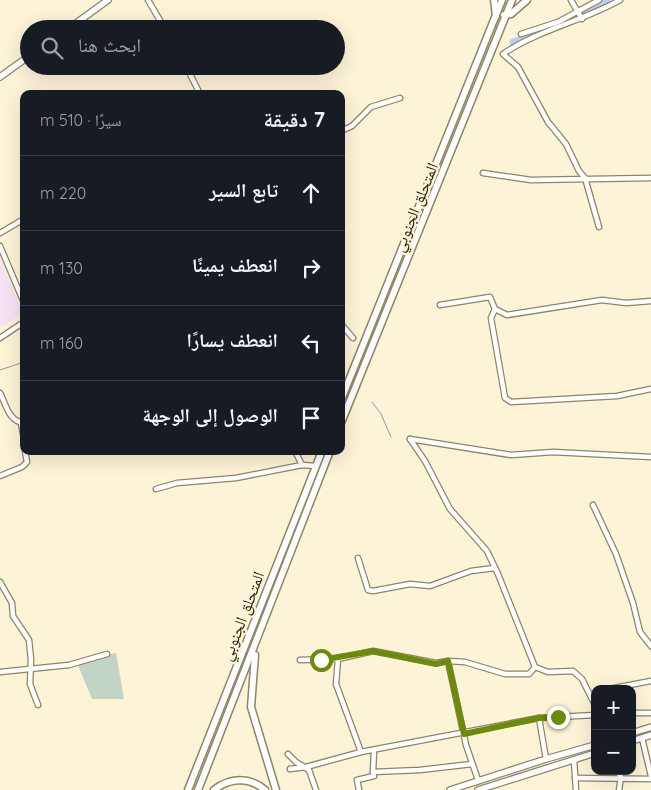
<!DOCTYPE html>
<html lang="ar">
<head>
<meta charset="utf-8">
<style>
	:root { --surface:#171b24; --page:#20242c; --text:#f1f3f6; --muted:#9ea1a6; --line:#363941 }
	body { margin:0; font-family:Quicksand,"Noto Naskh Arabic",sans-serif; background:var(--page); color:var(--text); direction:rtl }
	.controls { position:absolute; right:15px; bottom:15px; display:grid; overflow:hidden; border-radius:10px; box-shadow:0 5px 20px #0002 }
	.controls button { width:45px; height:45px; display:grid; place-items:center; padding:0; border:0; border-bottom:1px solid var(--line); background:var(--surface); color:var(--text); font:25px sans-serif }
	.stop { position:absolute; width:15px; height:15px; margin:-11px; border:4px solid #6c8b0a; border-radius:50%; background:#fff }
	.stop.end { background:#6c8b0a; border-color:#fff; box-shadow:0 1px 5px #0008 }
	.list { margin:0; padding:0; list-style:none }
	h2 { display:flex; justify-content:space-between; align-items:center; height:65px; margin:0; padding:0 20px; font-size:21px }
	h2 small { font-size:16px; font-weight:400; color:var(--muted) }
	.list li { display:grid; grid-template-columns:32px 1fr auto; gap:15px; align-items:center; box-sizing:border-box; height:75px; padding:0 20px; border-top:1px solid var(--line) }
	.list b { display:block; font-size:19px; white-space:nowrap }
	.list em { font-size:16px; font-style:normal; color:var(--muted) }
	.icon { flex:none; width:28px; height:28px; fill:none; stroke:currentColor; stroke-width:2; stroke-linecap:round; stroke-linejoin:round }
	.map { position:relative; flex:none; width:651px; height:790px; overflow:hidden; direction:ltr }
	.search { position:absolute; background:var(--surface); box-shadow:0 5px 20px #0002; left:20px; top:20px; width:325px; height:55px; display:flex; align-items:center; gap:12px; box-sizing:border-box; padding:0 18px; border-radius:28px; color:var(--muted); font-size:19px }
	.panel { position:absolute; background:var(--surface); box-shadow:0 5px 20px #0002; left:20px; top:90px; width:325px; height:365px; border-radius:10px; direction:rtl }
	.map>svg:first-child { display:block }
	.industrial { fill:#f5e3f4 }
	.green { fill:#c2d4c4 }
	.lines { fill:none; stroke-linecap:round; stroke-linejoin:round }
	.stream { stroke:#8c9bac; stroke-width:1 }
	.river { stroke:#bad1ef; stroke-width:7 }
	.minor-casing { stroke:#8f8464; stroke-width:7 }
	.major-casing { stroke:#8f8464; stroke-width:8 }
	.highway-casing { stroke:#8f8464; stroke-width:9 }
	.minor { stroke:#fff; stroke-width:4.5 }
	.major { stroke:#fff; stroke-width:5.5 }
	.highway { stroke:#fff; stroke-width:6 }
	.route { stroke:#6c8b0a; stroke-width:6 }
	.labels { text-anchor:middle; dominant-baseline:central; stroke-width:5; stroke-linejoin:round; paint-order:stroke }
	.street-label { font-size:16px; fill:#221d10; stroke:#fdf3d7 }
</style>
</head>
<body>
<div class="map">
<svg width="651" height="790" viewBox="0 0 651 790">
	<rect width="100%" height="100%" fill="#fdf3d7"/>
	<polygon class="industrial" points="0,258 23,313 0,328"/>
	<polygon class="green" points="116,653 124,699 92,699 77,663"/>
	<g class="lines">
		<g class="stream">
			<polyline points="0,370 24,362"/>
			<polyline points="372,402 381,414 391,437"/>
		</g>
		<polyline class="river" points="513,42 557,26 607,0"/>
		<defs>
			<g id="minor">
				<polyline points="148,0 165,29"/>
				<polyline points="571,0 582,19"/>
				<polyline points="521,34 558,22 599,0"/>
				<polyline points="186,66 200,94"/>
				<polyline points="341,131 352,126 371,107 400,98"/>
				<polyline points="483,173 531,180 651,178"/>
				<path d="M599,227L585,178L579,171L566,144L548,122L518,67L503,54C538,30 583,21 620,0"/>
				<polyline points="0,233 24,219"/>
				<polyline points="0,246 24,303"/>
				<polyline points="440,305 490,297 495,309 507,315 602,300 626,303 651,301"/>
				<polyline points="495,309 491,318 505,398 511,402 617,396 651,389"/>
				<polyline points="341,324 353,338"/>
				<polyline points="0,338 24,322"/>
				<path d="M0,393C6,404 8,421 24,423"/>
				<polyline points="21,423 24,439"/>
				<polyline points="410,439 425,461 450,509 487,551 498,574 535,667 548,672 573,671 582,679 595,705"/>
				<polyline points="410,439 511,455 553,452 651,457"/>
				<polyline points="295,451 302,465"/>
				<polyline points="0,476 22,467 27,462 25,451"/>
				<polyline points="156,489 177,483 236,478 302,465 316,466"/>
				<polyline points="593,505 616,554 633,603 640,632 651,646"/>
				<polyline points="358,558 368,590 373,591 410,584 430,586 471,571 495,568"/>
				<polyline points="0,582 12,603 13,616 29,640 31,660 30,684 38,705"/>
				<polyline points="338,659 336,684 361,752"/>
				<polyline points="300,660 338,659 373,651 436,663 448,661 465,662 505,674 529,674 535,667"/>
				<polyline points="448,661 466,745 478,780"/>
				<polyline points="0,672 69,665 107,654"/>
				<polyline points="609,689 651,681"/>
				<polyline points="632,713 651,713"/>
				<polyline points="539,718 546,759"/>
				<polyline points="642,738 651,776"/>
				<polyline points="374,750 373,772 420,770 472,764"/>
				<polyline points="288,754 296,762 309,770 316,790"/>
				<polyline points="574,760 576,790"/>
				<polyline points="290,769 306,767 361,752 539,718 595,715"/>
				<polyline points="617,771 621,777 619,790"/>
				<polyline points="575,778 651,779"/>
				<polyline points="359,790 357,780 374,776 373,772"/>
			</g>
			<g id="major">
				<polyline points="68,29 108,0"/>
				<polyline points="0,77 29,56"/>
				<polyline points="632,733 651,727"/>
				<polyline points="632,741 651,735"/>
				<polyline points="450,790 546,759 595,745"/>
				<polyline points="478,790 595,753"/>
			</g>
			<g id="highway">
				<polyline points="494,0 496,16"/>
				<polyline points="504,15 511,14 527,0"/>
				<polyline points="341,400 502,0"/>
				<polyline points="341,423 512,0"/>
				<polyline points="255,655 251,707 276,790"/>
				<polyline points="188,790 322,451"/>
				<polyline points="198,790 330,451"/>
				<path d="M214,790C230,777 250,777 265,790"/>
			</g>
		</defs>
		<use href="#minor" class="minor-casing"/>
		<use href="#major" class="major-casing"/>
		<use href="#highway" class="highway-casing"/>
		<use href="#minor" class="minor"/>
		<use href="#major" class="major"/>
		<use href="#highway" class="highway"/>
	</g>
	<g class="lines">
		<polyline class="route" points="321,660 373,651 436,664 448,661 464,734 539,718 558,717"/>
	</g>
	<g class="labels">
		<g class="street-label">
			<text transform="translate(415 207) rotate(-68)">المتحلق الجنوبي</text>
			<text transform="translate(242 616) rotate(-69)">المتحلق الجنوبي</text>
		</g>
	</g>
</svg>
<div class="controls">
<button>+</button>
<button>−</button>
</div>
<div class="stop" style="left:321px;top:660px"></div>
<div class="stop end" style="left:558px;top:717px"></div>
<div class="search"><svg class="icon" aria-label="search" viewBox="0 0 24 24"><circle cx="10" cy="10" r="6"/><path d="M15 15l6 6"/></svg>ابحث هنا</div>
<section class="panel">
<h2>7 دقيقة<small>سيرًا · 510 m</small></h2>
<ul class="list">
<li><svg class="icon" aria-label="ahead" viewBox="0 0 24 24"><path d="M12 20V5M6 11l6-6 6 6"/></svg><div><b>تابع السير</b></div><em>220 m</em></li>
<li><svg class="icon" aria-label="right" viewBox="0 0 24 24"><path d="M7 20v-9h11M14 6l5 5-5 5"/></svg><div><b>انعطف يمينًا</b></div><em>130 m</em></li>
<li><svg class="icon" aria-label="left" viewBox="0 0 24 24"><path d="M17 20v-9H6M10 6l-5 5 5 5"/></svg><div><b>انعطف يسارًا</b></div><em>160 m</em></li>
<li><svg class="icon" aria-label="arrive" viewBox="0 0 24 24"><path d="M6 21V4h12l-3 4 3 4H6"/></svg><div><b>الوصول إلى الوجهة</b></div></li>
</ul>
</section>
</div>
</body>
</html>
